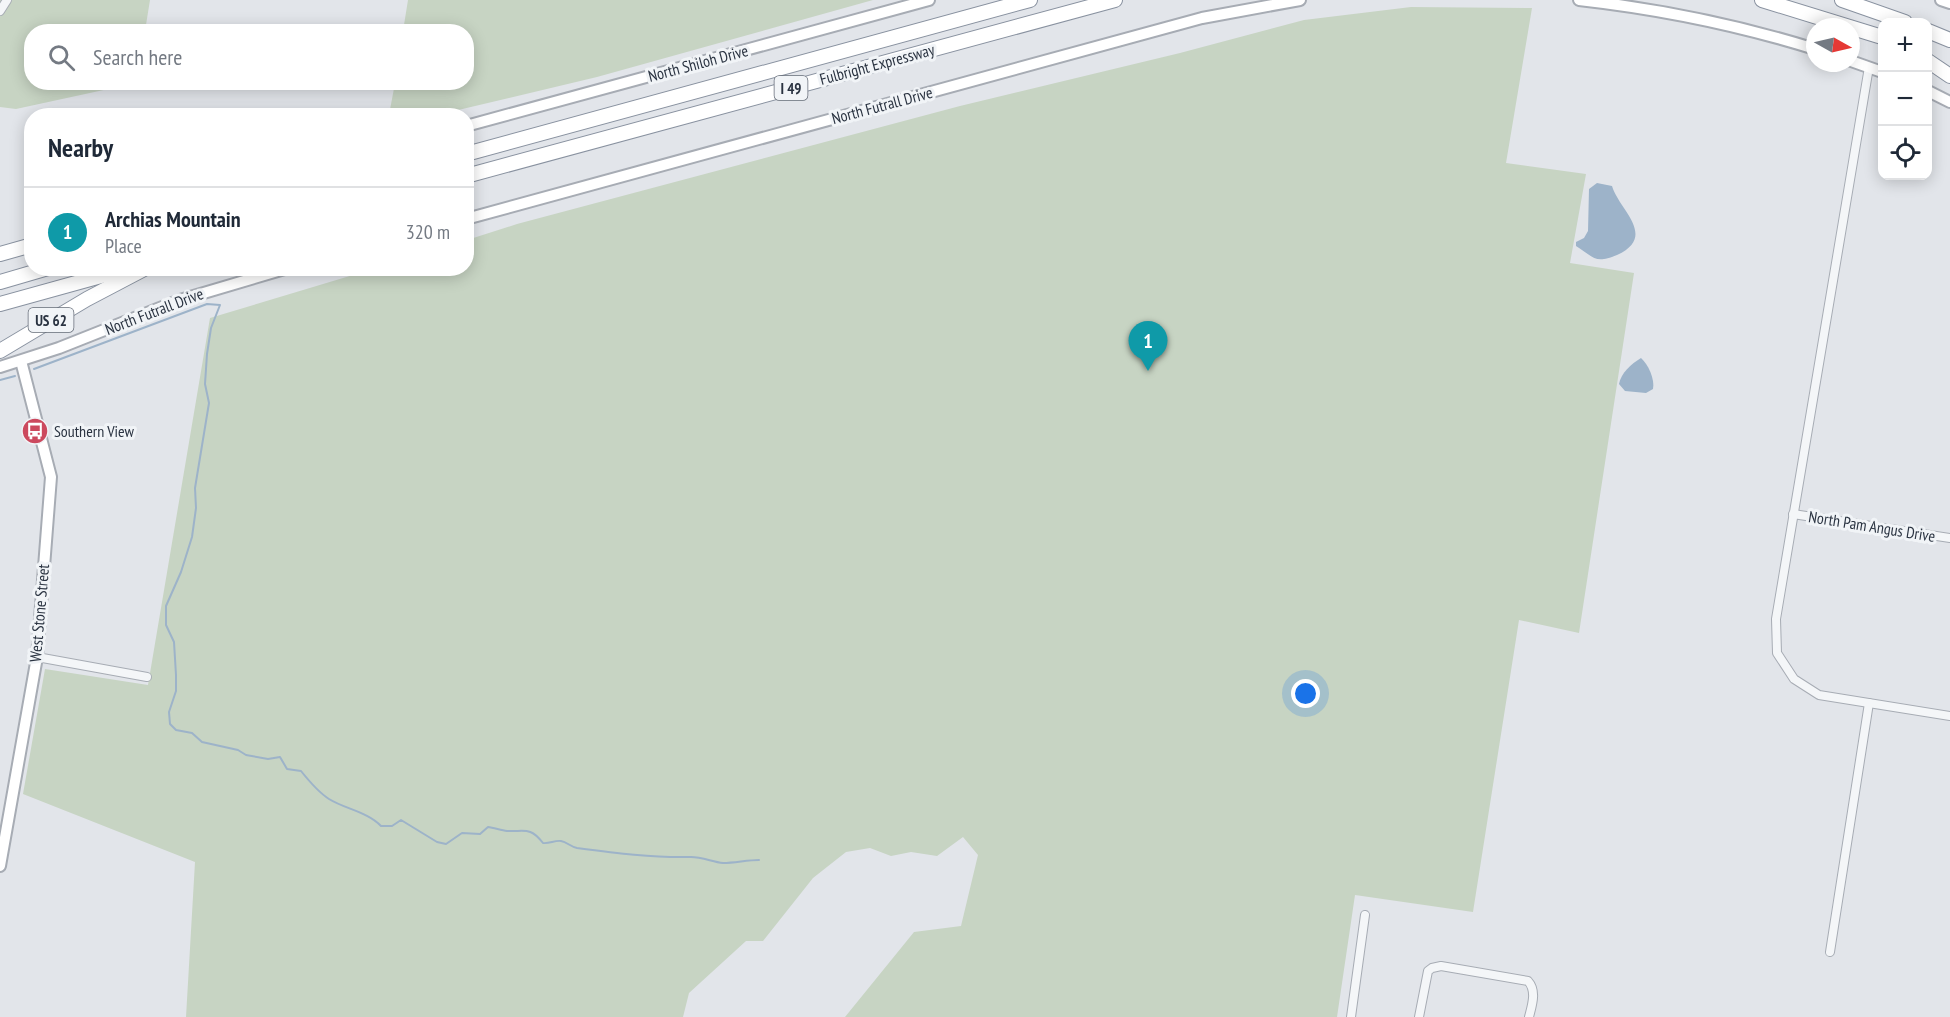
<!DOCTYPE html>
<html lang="en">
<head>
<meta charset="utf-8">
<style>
	:root { --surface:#fff; --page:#f6f6f7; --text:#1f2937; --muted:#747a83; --line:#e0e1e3; --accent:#b45309 }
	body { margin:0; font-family:"PT Sans Narrow",sans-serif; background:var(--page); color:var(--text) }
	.controls { position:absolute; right:18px; top:18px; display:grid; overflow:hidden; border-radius:12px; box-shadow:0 3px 15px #0003 }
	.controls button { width:54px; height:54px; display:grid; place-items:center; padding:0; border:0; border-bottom:2px solid var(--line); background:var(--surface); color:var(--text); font:30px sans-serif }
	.compass { position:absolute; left:1806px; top:18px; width:54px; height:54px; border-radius:50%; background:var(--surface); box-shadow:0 3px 15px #0003; rotate:98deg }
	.you { position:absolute; left:1306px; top:694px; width:21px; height:21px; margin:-15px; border:4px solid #fff; border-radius:50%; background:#1a73e8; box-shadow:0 0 0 9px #1a73e833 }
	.badge { display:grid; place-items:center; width:39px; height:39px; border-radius:50%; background:var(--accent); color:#fff; font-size:20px; font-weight:700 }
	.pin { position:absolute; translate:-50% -50px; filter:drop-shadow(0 2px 3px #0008) }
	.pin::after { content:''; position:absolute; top:32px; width:21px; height:18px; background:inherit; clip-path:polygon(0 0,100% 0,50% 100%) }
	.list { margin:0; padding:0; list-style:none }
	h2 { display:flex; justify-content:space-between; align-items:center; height:78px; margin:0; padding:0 24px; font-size:26px }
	h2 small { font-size:20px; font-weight:400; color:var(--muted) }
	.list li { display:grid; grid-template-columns:39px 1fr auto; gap:18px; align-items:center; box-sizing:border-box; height:90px; padding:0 24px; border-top:2px solid var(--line) }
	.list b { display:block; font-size:22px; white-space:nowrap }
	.list p { margin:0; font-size:20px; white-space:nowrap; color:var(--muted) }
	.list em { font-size:20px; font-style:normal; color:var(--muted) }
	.icon { flex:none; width:33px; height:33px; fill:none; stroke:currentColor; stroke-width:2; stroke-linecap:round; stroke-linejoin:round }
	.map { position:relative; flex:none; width:1950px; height:1017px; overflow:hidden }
	.search { position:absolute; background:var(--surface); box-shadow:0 3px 15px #0003; left:24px; top:24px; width:450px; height:66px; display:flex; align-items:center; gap:15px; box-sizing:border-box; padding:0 21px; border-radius:24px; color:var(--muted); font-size:22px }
	.panel { position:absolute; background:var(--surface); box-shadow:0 3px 15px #0003; left:24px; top:108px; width:450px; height:168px; border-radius:24px }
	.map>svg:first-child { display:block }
	.green { fill:#c7d4c3 }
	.water { fill:#9db3c9 }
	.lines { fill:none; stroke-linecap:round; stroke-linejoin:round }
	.stream { stroke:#9db3c9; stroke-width:2 }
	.street-casing { stroke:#a7acb4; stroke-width:10 }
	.secondary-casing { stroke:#a7acb4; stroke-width:14 }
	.highway-casing { stroke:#8992a0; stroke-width:16 }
	.street { stroke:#f4f6f8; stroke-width:8 }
	.secondary { stroke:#fff; stroke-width:10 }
	.highway { stroke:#fff; stroke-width:14 }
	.labels { text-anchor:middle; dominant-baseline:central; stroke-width:6; stroke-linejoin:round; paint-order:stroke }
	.shield { fill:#f1f4f7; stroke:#666d78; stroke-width:1.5 }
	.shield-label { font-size:15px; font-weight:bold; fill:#2a3341 }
	.street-label { font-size:16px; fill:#2a3341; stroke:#f1f4f7 }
	.poi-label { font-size:16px; fill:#2a3341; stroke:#f1f4f7; text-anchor:start }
</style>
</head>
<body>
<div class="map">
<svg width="1950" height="1017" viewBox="0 0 1950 1017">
	<rect width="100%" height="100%" fill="#e2e5ea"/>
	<g class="green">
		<polygon points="0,0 150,0 145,31 32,32 32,82 136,83 16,109 0,107"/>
		<polygon points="408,0 873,0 597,77 437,115 389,115 395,83 466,82 466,32 403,31"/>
		<polygon points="1411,7 1532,8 1506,163 1586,174 1570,263 1634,273 1579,633 1519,620 1473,912 1355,895 1337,1017 845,1017 914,932 961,926 978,855 963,837 937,856 911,852 891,856 870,848 846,852 813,878 763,941 746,941 689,993 683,1017 186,1017 195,862 23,794 45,669 148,685 210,318 373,269 466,268 467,240 517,224 960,106 1180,53 1304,20"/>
	</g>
	<g class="water">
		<path d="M1597,183L1612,186C1619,210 1658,236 1617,255C1595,264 1595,258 1576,246V242L1584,238L1588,231L1589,189Z"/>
		<path d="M1641,358C1648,364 1655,379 1653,389L1646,393L1625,391L1619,384C1621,373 1631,364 1641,358Z"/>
	</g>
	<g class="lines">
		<g class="stream">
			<path d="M34,369L207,304L220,305L211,328L207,354L205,384L209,403L195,488L196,508L192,537L181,572L166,606V625L174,642L176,675V691L169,712L170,724L176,730L192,733L202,742L238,750L246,755L268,759L280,757L287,769L301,771C309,781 318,792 329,799C345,809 368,812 381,826H392L401,820L437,842L446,844L462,833L480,834L488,827C494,828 501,830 507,831C524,832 530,826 543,843C549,844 555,840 561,841C567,842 571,847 577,848C615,853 653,858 691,857C702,857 713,862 723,863C735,863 747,860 759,860"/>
			<polyline points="0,380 15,376"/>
		</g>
		<defs>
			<g id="street">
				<polyline points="0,11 7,0"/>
				<polyline points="1869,67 1776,619 1777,653 1794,679 1819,695 1950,716"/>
				<polyline points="1793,514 1950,538"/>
				<polyline points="37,657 147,677"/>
				<polyline points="1830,952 1869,703"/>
				<polyline points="1351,1017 1365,915"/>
				<path d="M1419,1017L1428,971L1432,968L1441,966L1528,981C1537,991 1532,1005 1529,1017"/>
			</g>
			<g id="secondary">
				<path d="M1579,0C1659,9 1738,25 1815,49"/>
				<polyline points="1941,0 1950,3"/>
				<polyline points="1851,61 1882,72"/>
				<polyline points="1928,91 1950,102"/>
				<polyline points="466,126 929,0"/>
				<polyline points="466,219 1202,18 1300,0"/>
				<polyline points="0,367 59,348 180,300 288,268"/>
				<polyline points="0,866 37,657 51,477 21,361"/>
			</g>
			<g id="highway">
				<polyline points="1762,0 1882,37"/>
				<polyline points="1842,0 1905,22"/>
				<polyline points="1928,31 1950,40"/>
				<polyline points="1928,61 1950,76"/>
				<polyline points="466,154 1030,0"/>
				<polyline points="466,176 1115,0"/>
				<polyline points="0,254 32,245"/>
				<polyline points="0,282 48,268"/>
				<polyline points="0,304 130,268"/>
				<polyline points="0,351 87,299 146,268"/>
			</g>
		</defs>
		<use href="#street" class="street-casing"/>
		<use href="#secondary" class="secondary-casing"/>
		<use href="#highway" class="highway-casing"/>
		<use href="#street" class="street"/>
		<use href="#secondary" class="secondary"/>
		<use href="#highway" class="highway"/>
	</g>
	<defs>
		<symbol id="bus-disc" viewBox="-11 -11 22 22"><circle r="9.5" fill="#cc495e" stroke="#f1f4f7"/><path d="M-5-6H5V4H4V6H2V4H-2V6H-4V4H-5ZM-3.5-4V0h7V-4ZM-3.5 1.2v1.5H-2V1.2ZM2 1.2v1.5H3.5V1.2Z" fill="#fff"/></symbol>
	</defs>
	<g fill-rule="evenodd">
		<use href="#bus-disc" x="20" y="416" width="30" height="30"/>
	</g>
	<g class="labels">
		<g class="shield">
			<rect x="774.5" y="76" width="33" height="24" rx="4.5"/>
			<rect x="28.5" y="308" width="45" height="24" rx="4.5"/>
		</g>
		<g class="shield-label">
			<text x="791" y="88">I 49</text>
			<text x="51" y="320">US 62</text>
		</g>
		<g class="street-label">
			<text transform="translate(698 63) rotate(-15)">North Shiloh Drive</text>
			<text transform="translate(877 64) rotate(-15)">Fulbright Expressway</text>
			<text transform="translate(882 105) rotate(-15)">North Futrall Drive</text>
			<text transform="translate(154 311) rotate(-21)">North Futrall Drive</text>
			<text transform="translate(1872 526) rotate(9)">North Pam Angus Drive</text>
			<text transform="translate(39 613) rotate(-85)">West Stone Street</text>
		</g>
		<g class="poi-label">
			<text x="54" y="431">Southern View</text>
		</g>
	</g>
</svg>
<div class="controls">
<button>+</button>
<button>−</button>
<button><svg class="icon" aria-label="locate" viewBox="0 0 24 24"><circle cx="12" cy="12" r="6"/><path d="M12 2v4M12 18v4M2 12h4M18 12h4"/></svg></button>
</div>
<svg class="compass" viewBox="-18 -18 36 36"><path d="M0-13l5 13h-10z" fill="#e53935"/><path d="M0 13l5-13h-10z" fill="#747a83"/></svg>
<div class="you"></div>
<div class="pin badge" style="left:1148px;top:371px;background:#0f9aa8">1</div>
<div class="search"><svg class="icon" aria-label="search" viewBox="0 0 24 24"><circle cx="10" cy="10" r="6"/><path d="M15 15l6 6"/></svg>Search here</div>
<section class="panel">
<h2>Nearby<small></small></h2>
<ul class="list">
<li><span class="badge" style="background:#0f9aa8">1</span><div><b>Archias Mountain</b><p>Place</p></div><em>320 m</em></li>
</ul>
</section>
</div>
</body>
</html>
